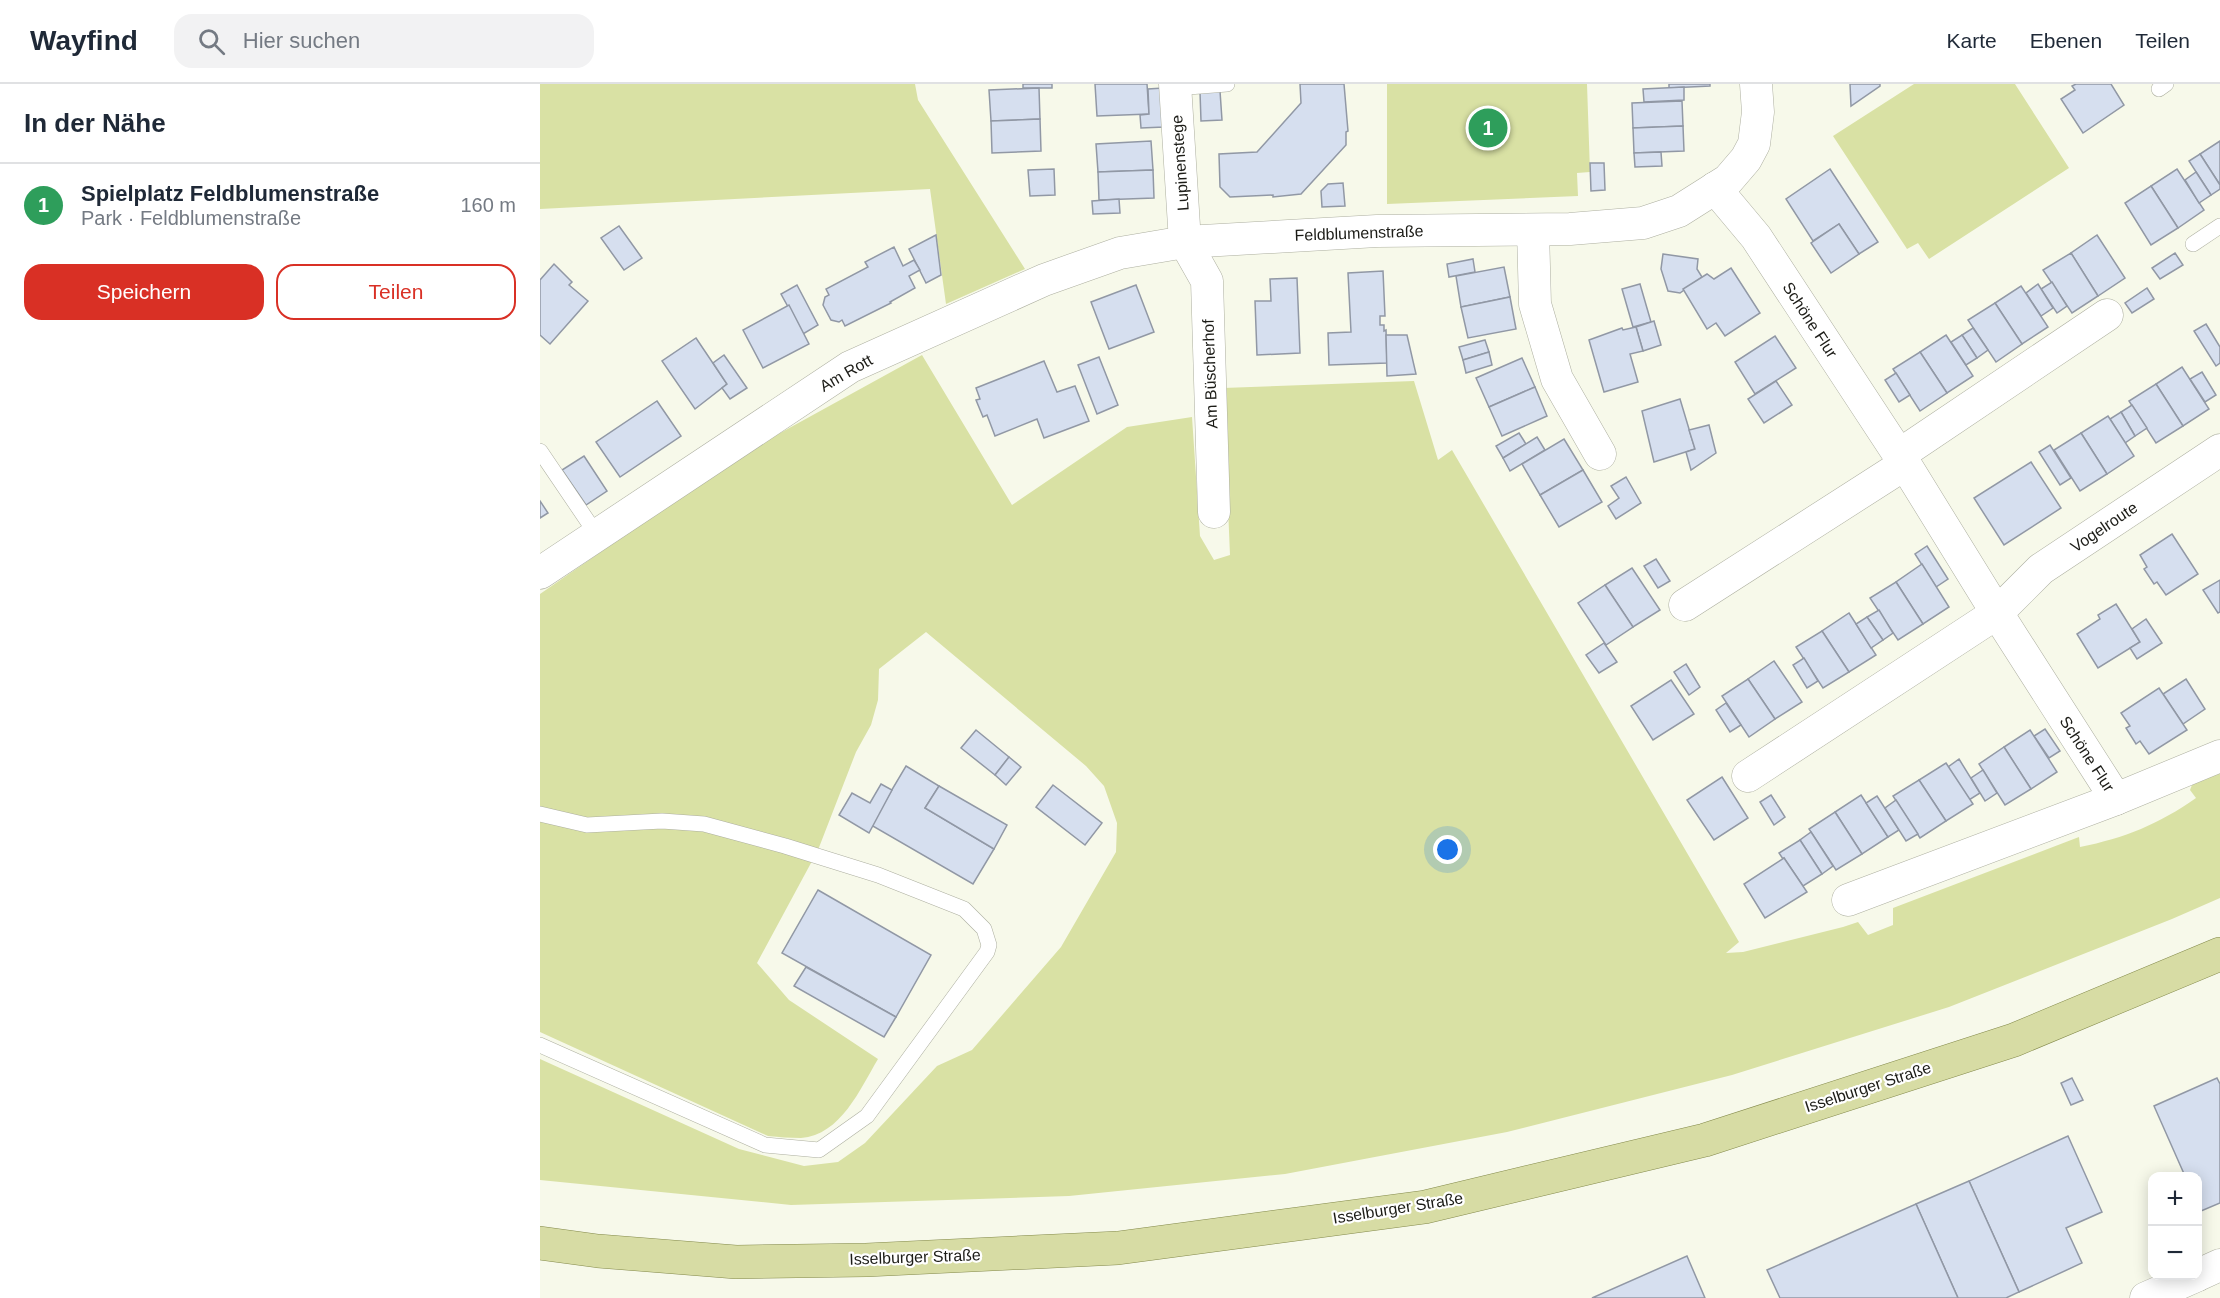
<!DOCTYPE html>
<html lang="de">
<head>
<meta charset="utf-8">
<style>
	:root { --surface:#fff; --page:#f2f2f3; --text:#1f2937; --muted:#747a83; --line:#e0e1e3; --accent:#d93025 }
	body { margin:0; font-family:Arial,sans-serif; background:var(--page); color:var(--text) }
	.controls { position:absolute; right:18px; bottom:18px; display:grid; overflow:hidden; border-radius:12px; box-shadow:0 3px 15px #0003 }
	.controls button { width:54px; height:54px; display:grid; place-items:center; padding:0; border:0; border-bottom:2px solid var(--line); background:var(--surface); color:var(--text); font:30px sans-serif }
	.you { position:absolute; left:908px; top:766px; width:21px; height:21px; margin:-15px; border:4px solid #fff; border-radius:50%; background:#1a73e8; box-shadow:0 0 0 9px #1a73e833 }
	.badge { display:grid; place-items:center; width:39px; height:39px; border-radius:50%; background:var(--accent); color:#fff; font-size:20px; font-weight:700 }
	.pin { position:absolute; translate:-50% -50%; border:3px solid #fff; box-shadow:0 2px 6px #0006 }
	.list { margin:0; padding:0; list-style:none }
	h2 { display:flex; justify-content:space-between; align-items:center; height:78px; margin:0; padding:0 24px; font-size:26px }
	h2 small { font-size:20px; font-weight:400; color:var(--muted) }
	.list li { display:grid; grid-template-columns:39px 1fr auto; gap:18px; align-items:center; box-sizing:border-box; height:84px; padding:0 24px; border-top:2px solid var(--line) }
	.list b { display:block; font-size:22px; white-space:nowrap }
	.list p { margin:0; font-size:20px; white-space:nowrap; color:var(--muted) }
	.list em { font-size:20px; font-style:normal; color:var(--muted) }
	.actions { display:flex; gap:12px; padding:18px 24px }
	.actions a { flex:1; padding:14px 0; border:2px solid var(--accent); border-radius:18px; text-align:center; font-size:21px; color:var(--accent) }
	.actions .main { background:var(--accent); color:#fff }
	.icon { flex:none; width:33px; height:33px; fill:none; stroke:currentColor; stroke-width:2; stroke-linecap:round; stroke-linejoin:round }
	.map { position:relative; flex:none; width:1680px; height:1214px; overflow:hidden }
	header { display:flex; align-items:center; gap:36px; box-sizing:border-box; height:84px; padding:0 30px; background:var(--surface); border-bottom:2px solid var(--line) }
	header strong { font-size:28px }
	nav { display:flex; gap:33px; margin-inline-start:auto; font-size:21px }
	.search { width:420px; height:54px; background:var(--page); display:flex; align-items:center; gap:15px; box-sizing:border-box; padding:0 21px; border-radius:18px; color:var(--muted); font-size:22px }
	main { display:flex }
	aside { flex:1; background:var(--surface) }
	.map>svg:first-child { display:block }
	.green { fill:#d9e1a4 }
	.building { fill:#d6dfef; stroke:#9198a5; stroke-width:1.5 }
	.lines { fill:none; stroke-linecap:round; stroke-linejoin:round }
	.service-casing { stroke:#adafa0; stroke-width:16 }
	.minor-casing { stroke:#adafa0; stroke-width:33 }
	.primary-casing { stroke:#848a4c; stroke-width:34 }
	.service { stroke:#fff; stroke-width:15 }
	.minor { stroke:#fff; stroke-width:32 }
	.primary { stroke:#d7dca4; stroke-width:33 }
	.labels { text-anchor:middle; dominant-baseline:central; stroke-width:4.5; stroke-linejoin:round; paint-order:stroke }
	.street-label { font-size:16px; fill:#1c1c17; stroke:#fff }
</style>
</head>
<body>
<header>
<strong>Wayfind</strong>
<div class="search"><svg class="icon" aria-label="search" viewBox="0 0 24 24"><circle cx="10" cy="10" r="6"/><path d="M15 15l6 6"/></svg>Hier suchen</div>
<nav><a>Karte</a><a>Ebenen</a><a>Teilen</a></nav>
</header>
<main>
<aside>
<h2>In der Nähe<small></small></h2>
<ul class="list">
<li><span class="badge" style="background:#2e9e5b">1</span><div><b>Spielplatz Feldblumenstraße</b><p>Park · Feldblumenstraße</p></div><em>160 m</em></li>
</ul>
<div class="actions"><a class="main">Speichern</a><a>Teilen</a></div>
</aside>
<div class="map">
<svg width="1680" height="1214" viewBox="0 0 1680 1214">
	<rect width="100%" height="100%" fill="#f7f9ea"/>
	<g class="green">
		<polygon points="0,0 375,0 378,16 485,185 406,220 390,105 0,125"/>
		<polygon points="847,0 1047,0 1050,88 1037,89 1038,112 847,120"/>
		<polygon points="1374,0 1475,0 1529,84 1389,175 1378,159 1367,165 1293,52"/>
		<path d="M382,271L472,421L587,343L652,333L660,452L674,476L690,471L683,304L874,297L898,376L912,366L1199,858L1186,869L1203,868L1303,843L1318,838L1328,851L1353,841V824L1539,753L1540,763C1585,754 1619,740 1656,714L1650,706L1654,696L1680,685V814L1632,835L1409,923L1192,991L967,1048L745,1090L529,1112L251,1121L0,1096V975L199,1065L264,1082L298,1078L325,1059L397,982L432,966L521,863L576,768L577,739L564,702L546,682L386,548L339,585L338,616L331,641L316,668L278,766L217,879L249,916L338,975C320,1005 301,1051 261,1054C250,1054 239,1053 228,1052L0,948V510L204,369Z"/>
	</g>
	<g class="building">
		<rect x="483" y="0" width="29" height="4"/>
		<polygon points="555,0 607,0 609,30 557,32"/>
		<polygon points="760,0 804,0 808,47 806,48 806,61 761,110 733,113 733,111 690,113 680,103 679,70 717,68 761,19"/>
		<polygon points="1129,0 1170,0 1170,2 1129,4"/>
		<polygon points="1310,0 1340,0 1340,2 1311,22"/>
		<polygon points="1536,0 1571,0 1584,21 1543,49 1521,15 1535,6 1532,2"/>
		<polygon points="1144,3 1144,16 1104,18 1103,5"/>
		<polygon points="499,4 500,35 451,37 449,6"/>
		<polygon points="623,4 624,43 601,44 600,31 609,30 608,5"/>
		<polygon points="680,7 682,36 661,37 660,8"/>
		<polygon points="1142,17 1143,42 1093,44 1092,19"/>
		<polygon points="500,35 501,67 452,69 451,37"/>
		<polygon points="1143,42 1144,67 1094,69 1093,44"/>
		<polygon points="611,57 613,86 558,88 556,60"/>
		<polygon points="1680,57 1680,101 1660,70"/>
		<polygon points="1121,68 1122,82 1095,83 1094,69"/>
		<polygon points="1660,70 1680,101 1680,105 1671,111 1649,77"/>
		<polygon points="1050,79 1064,79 1065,106 1051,107"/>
		<polygon points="514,85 515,111 490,112 488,86"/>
		<polygon points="1290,85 1338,158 1319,170 1299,140 1273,157 1246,115"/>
		<polygon points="1637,85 1664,126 1638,144 1611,102"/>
		<polygon points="613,86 614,114 559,116 558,88"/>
		<polygon points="1656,88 1671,111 1659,119 1645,96"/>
		<polygon points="803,99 805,122 782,123 781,107 788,100"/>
		<polygon points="1611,102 1638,144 1611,161 1585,119"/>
		<polygon points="579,115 580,129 553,130 552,117"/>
		<polygon points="1299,140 1319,170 1291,189 1271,159"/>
		<polygon points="79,142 102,174 84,186 61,154"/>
		<polygon points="396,151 401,191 386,199 369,165"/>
		<polygon points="1557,151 1585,194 1558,212 1531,169"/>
		<polygon points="354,163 363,182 374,176 380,186 369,192 375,204 350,218 351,219 305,242 302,236 299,238 291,236 283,221 285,213 289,211 286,205 328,183 325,178"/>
		<polygon points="1531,169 1558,212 1532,229 1503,186"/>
		<polygon points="1635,169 1643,181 1620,195 1612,184"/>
		<polygon points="1123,170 1158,175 1157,185 1162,193 1140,209 1128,207 1121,185"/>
		<polygon points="933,175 935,188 909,193 907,180"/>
		<polygon points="14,180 32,198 29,201 48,217 10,260 0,251 0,196"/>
		<polygon points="964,183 970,213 921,223 916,192"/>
		<polygon points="1191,184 1220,229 1185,252 1176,239 1167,245 1143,205 1167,190 1174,195"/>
		<polygon points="843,187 845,232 840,232 840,241 844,241 844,247 846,246 847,279 789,281 788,249 811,248 808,189"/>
		<polygon points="757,194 760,269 717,271 715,217 731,217 730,195"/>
		<polygon points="1512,198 1527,222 1517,229 1501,205"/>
		<polygon points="1100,200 1111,238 1093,243 1082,205"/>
		<polygon points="1498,200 1513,224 1501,232 1486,209"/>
		<polygon points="257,201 278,241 263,250 241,210"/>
		<polygon points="596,201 614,248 569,265 551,218"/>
		<polygon points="1481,202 1508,243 1482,260 1455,219"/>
		<polygon points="1607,204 1614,215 1592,229 1585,219"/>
		<polygon points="970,213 976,245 928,254 921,223"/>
		<polygon points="1455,219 1482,260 1456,278 1428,236"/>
		<polygon points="249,221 269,260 223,284 203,246"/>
		<polygon points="1114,237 1121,261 1103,267 1096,243"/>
		<polygon points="1666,240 1680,263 1680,279 1676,282 1654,247"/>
		<polygon points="1096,243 1103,267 1090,270 1098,298 1064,308 1049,256 1082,244 1083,246"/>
		<polygon points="1433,244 1448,266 1437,274 1422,251"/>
		<polygon points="846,251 867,251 876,290 847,292"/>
		<polygon points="1406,251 1433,292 1407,309 1380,268"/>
		<polygon points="1422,251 1437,274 1426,281 1411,258"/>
		<polygon points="1235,252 1256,284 1215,310 1195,278"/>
		<polygon points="156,254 187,300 155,325 122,277"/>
		<polygon points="945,256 949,268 923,276 919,263"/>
		<polygon points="949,268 952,281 926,289 923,276"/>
		<polygon points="1380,268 1407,309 1380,327 1353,285"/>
		<polygon points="184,271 207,304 190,315 182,304 187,300 173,279"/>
		<polygon points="559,273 578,321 557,330 538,281"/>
		<polygon points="982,274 995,303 949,323 936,294"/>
		<polygon points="504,277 517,308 535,302 549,337 504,354 497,335 455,352 447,331 443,333 436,316 440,315 436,304"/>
		<polygon points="1642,283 1669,325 1643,342 1616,300"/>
		<polygon points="1662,288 1676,311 1665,318 1650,295"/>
		<polygon points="1356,289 1370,311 1359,318 1345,296"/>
		<polygon points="1236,297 1252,321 1224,339 1208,315"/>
		<polygon points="1616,300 1643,342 1616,359 1589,317"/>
		<polygon points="995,303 1007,332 962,352 949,323"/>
		<polygon points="1140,315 1155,365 1114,378 1102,327"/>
		<polygon points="117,317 141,352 80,393 56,358"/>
		<polygon points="1592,321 1607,344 1595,352 1581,328"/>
		<polygon points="1581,328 1595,352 1585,359 1570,335"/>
		<polygon points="1568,332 1594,372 1567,390 1541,349"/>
		<polygon points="1169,341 1176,369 1151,386 1146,368 1155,365 1149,346"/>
		<polygon points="979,349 986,360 963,374 956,362"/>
		<polygon points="1541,349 1567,390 1540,407 1514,366"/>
		<polygon points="997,353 1005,366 970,387 963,374"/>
		<polygon points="1024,355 1043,386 1000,411 982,380"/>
		<polygon points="1510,361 1531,394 1520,401 1499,368"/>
		<polygon points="44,372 67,407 46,421 22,386"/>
		<polygon points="1491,378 1521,424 1464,461 1434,414"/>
		<polygon points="1043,386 1062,418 1019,443 1000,411"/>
		<polygon points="1086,393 1101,419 1076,435 1068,422 1079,414 1071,402"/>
		<polygon points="0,417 8,429 0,434"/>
		<polygon points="1632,450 1658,490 1626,511 1617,498 1614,500 1604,485 1607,483 1600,471"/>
		<polygon points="1387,462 1408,495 1396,503 1375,470"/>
		<polygon points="1116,475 1130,497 1118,504 1104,482"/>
		<polygon points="1382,480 1409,523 1383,540 1356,498"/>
		<polygon points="1092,484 1120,526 1093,543 1065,501"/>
		<polygon points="1680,496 1680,528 1678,529 1663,506"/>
		<polygon points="1356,498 1383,540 1358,556 1330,514"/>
		<polygon points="1065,501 1093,543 1066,561 1038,519"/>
		<polygon points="1576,520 1600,558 1558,584 1537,550 1560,535 1558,531"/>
		<polygon points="1339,526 1353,549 1343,556 1327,533"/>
		<polygon points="1309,529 1336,571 1309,588 1282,547"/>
		<polygon points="1327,533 1343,556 1331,564 1316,540"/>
		<polygon points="1606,535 1622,559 1597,575 1590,564 1600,558 1592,545"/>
		<polygon points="1282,547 1309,588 1283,604 1256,563"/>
		<polygon points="1064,559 1077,578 1059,589 1046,571"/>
		<polygon points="1264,574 1278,597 1267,604 1253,581"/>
		<polygon points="1234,577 1262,618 1235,635 1208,595"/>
		<polygon points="1146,580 1160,603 1149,611 1134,588"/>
		<polygon points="1208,595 1235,635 1209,653 1182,612"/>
		<polygon points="1646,595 1665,625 1643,640 1623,610"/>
		<polygon points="1131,596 1154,630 1113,656 1091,622"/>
		<polygon points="1619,604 1647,646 1609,670 1600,657 1596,660 1586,644 1590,642 1581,629"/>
		<polygon points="1186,619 1201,641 1190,648 1176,626"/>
		<polygon points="1505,645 1520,667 1509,674 1494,652"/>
		<polygon points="436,646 469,673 455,691 421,664"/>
		<polygon points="1490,646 1517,688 1491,705 1464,663"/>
		<polygon points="1464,663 1491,705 1465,721 1439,680"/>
		<polygon points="469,673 481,683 466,701 455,691"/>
		<polygon points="1419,675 1440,709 1429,716 1408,683"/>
		<polygon points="1406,679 1433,720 1406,737 1379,696"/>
		<polygon points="366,682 399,702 385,724 454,765 433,800 331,741"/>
		<polygon points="1443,686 1457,709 1445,717 1431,694"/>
		<polygon points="1182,693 1208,734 1174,756 1147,716"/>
		<polygon points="1379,696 1406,737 1380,754 1353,712"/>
		<polygon points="341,700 352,706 329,749 299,731 312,709 330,719"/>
		<polygon points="513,701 562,739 545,761 496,723"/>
		<polygon points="399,702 467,741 454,765 385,724"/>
		<polygon points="1231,711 1245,733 1234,741 1220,718"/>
		<polygon points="1321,711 1348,753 1322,770 1295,728"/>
		<polygon points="1337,712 1359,746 1348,753 1326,719"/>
		<polygon points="1356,716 1378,750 1366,757 1345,724"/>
		<polygon points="1295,728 1322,770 1296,786 1269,745"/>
		<polygon points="1271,748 1293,782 1282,790 1260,756"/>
		<polygon points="1260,756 1282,790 1263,802 1244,774 1243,775 1239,769"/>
		<polygon points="1244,774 1267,808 1225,834 1204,800"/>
		<polygon points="278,806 391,871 356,933 242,869"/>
		<polygon points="266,883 356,933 344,953 254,902"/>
		<polygon points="1532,994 1543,1016 1531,1021 1521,999"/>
		<polygon points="1677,994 1680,1000 1680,1119 1661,1127 1658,1120 1658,1092 1645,1092 1614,1022"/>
		<polygon points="1528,1052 1562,1128 1526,1144 1542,1179 1479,1208 1429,1097"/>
		<polygon points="1429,1097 1479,1208 1466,1214 1418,1214 1376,1120"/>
		<polygon points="1376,1120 1418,1214 1240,1214 1227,1186"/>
		<polygon points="1147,1172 1165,1214 1052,1214"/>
	</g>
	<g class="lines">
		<defs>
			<g id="service">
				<polyline points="635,4 687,0"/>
				<polyline points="1619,5 1626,0"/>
				<polyline points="1653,160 1680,142"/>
				<polyline points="0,367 57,451"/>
				<polyline points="0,730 47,741 122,737 164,740 245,762 338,791 424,825 444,845 449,861 447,868 327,1032 279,1066 225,1061 0,961"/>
			</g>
			<g id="minor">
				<polyline points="635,0 645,158 667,197 674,428"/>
				<polyline points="1175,104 1216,153 1365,380 1457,529 1576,715 1680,672"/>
				<polyline points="993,146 995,220 1017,295 1060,370"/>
				<polyline points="1359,371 1567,231"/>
				<polyline points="0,489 310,283 504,196 580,169 645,158 837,147 1030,145 1103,139 1139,127 1188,96 1206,75 1214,60 1218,28 1216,0"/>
				<polyline points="1145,521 1365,380"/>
				<polyline points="1208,692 1457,529 1501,485 1680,366"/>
				<polyline points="1308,816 1576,715"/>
				<polyline points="1658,1191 1680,1181"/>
				<polyline points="1606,1214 1656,1192"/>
			</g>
			<polyline id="primary" points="0,1159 58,1167 196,1178 326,1176 578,1164 885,1123 1165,1056 1474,956 1680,870"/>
		</defs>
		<use href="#service" class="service-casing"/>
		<use href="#minor" class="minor-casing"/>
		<use href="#primary" class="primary-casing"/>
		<use href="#service" class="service"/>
		<use href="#minor" class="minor"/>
		<use href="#primary" class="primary"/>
	</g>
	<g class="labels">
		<g class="street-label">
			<text transform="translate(640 79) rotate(-94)">Lupinenstege</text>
			<text transform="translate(819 149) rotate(-2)">Feldblumenstraße</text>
			<text transform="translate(1270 236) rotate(57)">Schöne Flur</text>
			<text transform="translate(306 289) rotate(-30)">Am Rott</text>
			<text transform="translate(670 290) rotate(-92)">Am Büscherhof</text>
			<text transform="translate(1564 443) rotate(-34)">Vogelroute</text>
			<text transform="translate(1547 670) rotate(57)">Schöne Flur</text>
			<text transform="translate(1328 1003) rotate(-18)">Isselburger Straße</text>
			<text transform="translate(858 1124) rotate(-9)">Isselburger Straße</text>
			<text transform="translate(375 1173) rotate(-2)">Isselburger Straße</text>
		</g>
	</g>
</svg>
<div class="controls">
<button>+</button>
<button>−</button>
</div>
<div class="you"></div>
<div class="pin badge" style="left:948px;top:44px;background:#2e9e5b">1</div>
</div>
</main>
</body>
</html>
